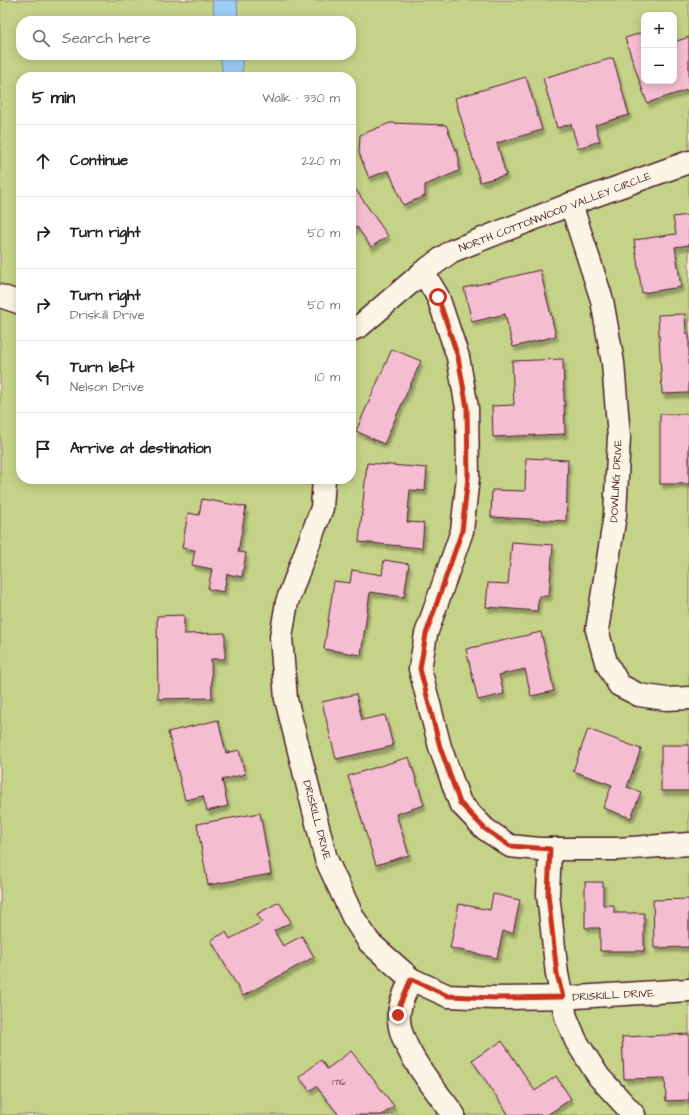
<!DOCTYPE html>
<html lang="en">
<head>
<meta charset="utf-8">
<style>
	:root { --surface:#fff; --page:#f6f6f6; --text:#202124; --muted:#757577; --line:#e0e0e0 }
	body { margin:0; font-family:"Architects Daughter",sans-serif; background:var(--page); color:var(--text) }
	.controls { position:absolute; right:12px; top:12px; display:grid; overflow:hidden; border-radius:8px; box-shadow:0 2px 10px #0003 }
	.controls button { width:36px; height:36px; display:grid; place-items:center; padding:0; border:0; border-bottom:1px solid var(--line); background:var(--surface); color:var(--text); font:20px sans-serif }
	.stop { position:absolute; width:12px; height:12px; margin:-9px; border:3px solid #c8321e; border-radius:50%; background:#fff }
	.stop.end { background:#c8321e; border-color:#fff; box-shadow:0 1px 4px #0008 }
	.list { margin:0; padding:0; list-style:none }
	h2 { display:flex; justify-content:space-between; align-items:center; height:52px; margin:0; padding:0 16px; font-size:17px }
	h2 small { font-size:13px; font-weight:400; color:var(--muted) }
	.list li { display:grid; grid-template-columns:26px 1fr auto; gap:12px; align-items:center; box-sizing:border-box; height:72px; padding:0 16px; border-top:1px solid var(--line) }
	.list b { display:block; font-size:15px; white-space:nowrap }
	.list p { margin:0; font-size:13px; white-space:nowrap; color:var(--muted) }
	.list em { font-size:13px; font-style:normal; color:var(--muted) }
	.icon { flex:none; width:22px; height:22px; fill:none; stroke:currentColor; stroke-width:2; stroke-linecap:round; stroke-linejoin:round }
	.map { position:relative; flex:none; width:689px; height:1115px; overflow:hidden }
	.search { position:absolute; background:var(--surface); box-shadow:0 2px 10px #0003; left:16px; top:16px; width:340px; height:44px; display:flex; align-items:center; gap:10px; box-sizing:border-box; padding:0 14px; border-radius:16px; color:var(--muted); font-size:15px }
	.panel { position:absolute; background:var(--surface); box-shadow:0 2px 10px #0003; left:16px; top:72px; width:340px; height:412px; border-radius:16px }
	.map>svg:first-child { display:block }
	.green { fill:#c4d387; stroke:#877959; fill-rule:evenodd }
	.water { fill:#9ccdf8; stroke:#7b87a6 }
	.building { fill:#f5bdd2; stroke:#4a1f2b; filter:url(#shadow) }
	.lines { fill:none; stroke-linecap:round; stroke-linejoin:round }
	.minor-casing { stroke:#4a1f2b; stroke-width:25 }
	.minor { stroke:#fcf5e5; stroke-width:22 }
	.route { stroke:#c8321e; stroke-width:5 }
	.labels { text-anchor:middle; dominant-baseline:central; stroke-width:3.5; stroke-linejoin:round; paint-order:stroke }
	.number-label { font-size:9px; fill:#754655 }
	.street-label { font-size:11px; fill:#4a1f2b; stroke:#fcf5e5 }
</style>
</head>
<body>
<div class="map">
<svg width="689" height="1115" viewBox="0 0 689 1115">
	<defs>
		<filter id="shadow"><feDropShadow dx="2.5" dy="4.5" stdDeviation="1" flood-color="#0004"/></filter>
	</defs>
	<rect width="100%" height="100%" fill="#fbeae1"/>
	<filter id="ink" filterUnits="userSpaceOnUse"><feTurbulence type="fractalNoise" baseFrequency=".025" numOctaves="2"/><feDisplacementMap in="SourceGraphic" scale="8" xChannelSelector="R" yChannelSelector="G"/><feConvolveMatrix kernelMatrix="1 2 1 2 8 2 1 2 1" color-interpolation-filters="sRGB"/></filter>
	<g filter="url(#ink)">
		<path class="green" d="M0,0H689V1115H0ZM644,15H674V81H644ZM21,21H351V55H21ZM21,77H351V479H21Z"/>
		<g class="water">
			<polygon points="212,0 237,0 238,21 215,21"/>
			<polygon points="220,55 241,55 243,69 239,77 223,77"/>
		</g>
		<g class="building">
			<polygon points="644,32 644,81 674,81 674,42 689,37 689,96 687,90 647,103 625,38"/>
			<polygon points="613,58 629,115 595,125 600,141 578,148 571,124 557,128 543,78"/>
			<polygon points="526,77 542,130 497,143 506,175 480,182 455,98"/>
			<polygon points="390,123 446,125 459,158 459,171 425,185 425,196 403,205 389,171 386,171 369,178 359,153 360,135"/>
			<polygon points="351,183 388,236 371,247 357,227 351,231"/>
			<polygon points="689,215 689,245 675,247 681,287 642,293 634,240 676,234 673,217"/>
			<polygon points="540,270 556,336 513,347 505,314 472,322 464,288"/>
			<polygon points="685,314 686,333 689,333 689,393 662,394 658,315"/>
			<polygon points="392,349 421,361 384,444 356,431"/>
			<polygon points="563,359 565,434 493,437 492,406 514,405 512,361"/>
			<rect x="660" y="414" width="29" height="70"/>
			<polygon points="526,458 568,460 566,521 491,517 492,490 525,491"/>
			<polygon points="367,463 427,468 425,491 410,490 407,522 424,523 422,548 359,542"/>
			<polygon points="202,499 246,507 238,552 246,553 242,577 227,574 224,592 208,589 212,569 192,565 195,550 182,548 188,513 199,515"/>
			<polygon points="512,542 553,545 549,596 539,596 537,611 486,607 488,583 508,584"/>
			<polygon points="384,560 409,564 404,597 370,592 361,655 324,649 334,581 350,583 352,570 382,575"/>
			<polygon points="184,615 184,634 225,633 225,659 211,659 212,698 158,699 157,616"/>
			<polygon points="541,632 554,691 531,696 525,669 499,675 504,694 478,700 466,649"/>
			<polygon points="356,694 362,720 385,715 393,746 336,759 322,702"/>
			<polygon points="218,720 226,753 239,750 245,774 222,780 228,806 207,811 203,796 185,800 168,732"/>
			<polygon points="588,729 641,749 627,787 641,792 631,818 603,808 612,785 573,771"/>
			<rect x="661" y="745" width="28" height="46"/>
			<polygon points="409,757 424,805 396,814 409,855 376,865 348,776"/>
			<polygon points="260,813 271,874 208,885 197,824"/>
			<polygon points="585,882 603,882 603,905 614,905 614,913 644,913 644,951 600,951 600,928 585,928"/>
			<polygon points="493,894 520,900 513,933 503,931 497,958 450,948 459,904 490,910"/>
			<polygon points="689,899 689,947 654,948 653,900"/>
			<polygon points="279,902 291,922 274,931 283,946 302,936 314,957 243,996 211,940 226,932 230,939 262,922 257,914"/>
			<polygon points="689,1034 689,1100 666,1101 665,1078 624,1079 622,1037"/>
			<polygon points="502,1041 535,1091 556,1076 571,1099 547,1115 509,1115 472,1060"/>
			<polygon points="351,1051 394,1106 382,1115 339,1115 316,1086 310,1091 299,1077 321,1060 327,1069"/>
		</g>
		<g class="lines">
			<defs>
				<g id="minor">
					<polyline points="571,204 602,300 613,363 619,437 615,515 597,630 606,662 619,685 639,695 666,699 689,698"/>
					<polyline points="423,272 438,297 458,357 467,408 468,477 462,531 426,634 420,669 440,747 460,803 485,829 510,846 539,849 617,849 689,844"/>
					<polyline points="0,296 21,303"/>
					<polyline points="351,330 360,326 423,272 452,251 571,204 689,162"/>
					<polyline points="324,479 322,508 287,602 281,637 286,699 326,859 353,917 369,942 411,979 448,996 495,998 576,997 689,990"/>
					<polyline points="550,849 548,894 557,974 566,1017 576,1041 599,1077 634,1115"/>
					<path d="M411,979C406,990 400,1002 399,1014C396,1045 436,1090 454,1115"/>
				</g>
			</defs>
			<use href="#minor" class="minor-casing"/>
			<use href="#minor" class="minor"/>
		</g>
	</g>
	<g class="lines" filter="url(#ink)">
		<polyline class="route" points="398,1015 400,1005 411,979 448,996 495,998 563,997 557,974 548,894 550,849 510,846 485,829 460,803 440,747 420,669 426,634 462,531 468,477 467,408 458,357 438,297"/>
	</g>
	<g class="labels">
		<g class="number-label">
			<text x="339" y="1082">1716</text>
		</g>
		<g class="street-label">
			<text transform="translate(555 212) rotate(-21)">NORTH COTTONWOOD VALLEY CIRCLE</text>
			<text transform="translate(616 481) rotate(-87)">DOWLING DRIVE</text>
			<text transform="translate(317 820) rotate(75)">DRISKILL DRIVE</text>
			<text transform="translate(613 995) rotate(-3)">DRISKILL DRIVE</text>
		</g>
	</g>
</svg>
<div class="controls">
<button>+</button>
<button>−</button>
</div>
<div class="stop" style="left:438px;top:297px"></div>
<div class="stop end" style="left:398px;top:1015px"></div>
<div class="search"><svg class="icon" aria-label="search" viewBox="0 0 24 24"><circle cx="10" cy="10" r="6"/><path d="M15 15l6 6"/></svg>Search here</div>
<section class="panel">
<h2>5 min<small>Walk · 330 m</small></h2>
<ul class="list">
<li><svg class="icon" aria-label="ahead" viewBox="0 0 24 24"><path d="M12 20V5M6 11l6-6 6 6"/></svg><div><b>Continue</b></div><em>220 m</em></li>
<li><svg class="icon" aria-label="right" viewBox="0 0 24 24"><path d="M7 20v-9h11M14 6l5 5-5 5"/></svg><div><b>Turn right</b></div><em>50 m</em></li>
<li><svg class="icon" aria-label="right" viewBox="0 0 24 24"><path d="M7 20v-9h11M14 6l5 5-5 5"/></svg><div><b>Turn right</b><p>Driskill Drive</p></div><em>50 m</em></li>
<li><svg class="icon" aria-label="left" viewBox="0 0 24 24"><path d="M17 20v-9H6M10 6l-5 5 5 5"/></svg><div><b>Turn left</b><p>Nelson Drive</p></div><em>10 m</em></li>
<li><svg class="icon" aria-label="arrive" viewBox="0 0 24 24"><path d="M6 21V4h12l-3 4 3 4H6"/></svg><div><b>Arrive at destination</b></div></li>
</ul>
</section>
</div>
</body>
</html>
